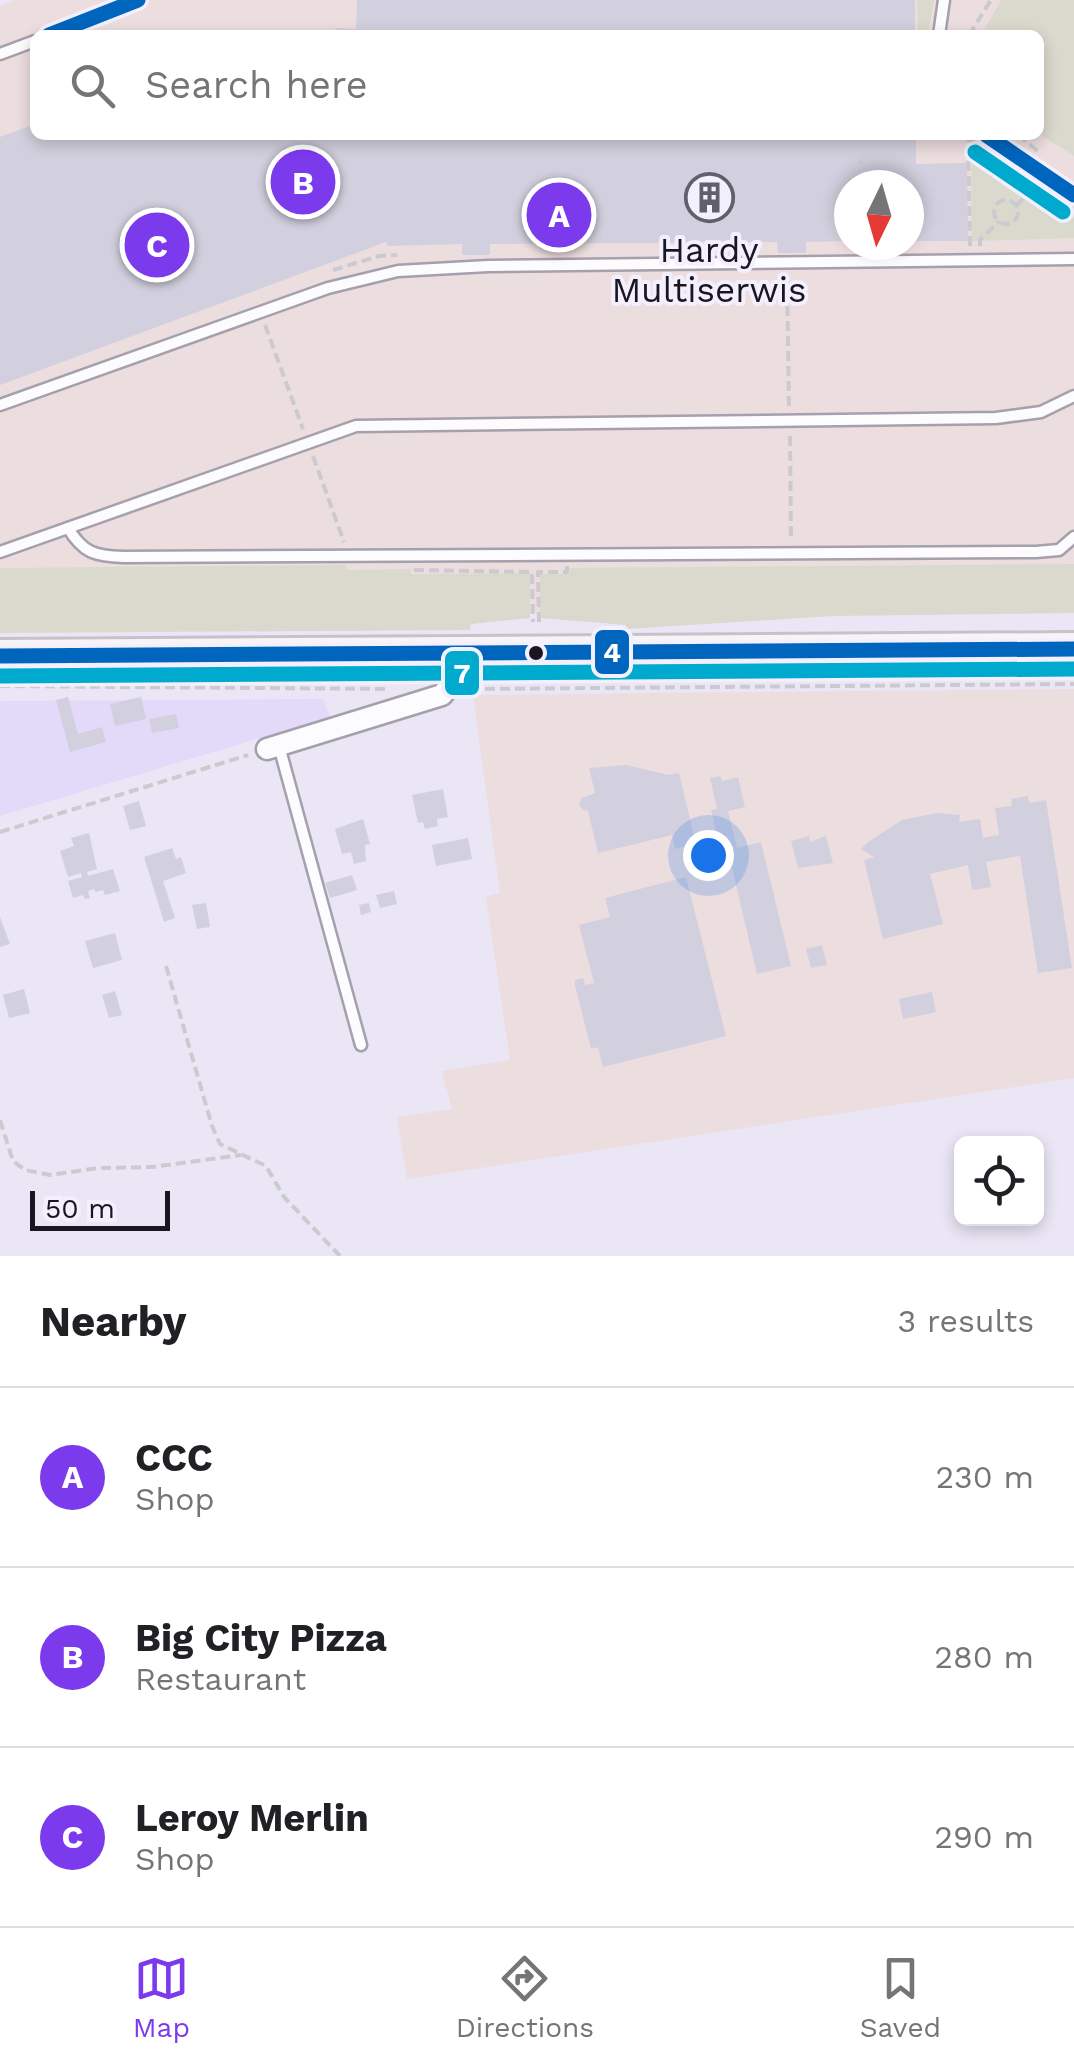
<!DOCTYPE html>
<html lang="en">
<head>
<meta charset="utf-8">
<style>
	:root { --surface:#fff; --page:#f6f6f6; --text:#202124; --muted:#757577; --line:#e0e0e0; --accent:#7c3aed }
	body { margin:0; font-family:"Work Sans",sans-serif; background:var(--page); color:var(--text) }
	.controls { position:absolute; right:30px; bottom:30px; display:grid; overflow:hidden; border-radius:15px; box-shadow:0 5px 15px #0003 }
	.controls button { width:90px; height:90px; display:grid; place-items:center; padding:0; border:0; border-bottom:2px solid var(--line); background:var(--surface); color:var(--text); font:50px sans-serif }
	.compass { position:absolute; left:834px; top:170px; width:90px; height:90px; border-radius:50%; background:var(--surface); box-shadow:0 5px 15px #0003; rotate:185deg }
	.scale { position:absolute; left:30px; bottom:25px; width:140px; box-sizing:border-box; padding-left:10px; border:5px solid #191622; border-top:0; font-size:28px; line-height:35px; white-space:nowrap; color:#191622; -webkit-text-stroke:8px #f3effd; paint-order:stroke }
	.you { position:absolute; left:708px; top:855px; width:35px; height:35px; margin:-25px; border:8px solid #fff; border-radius:50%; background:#1a73e8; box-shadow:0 0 0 15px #1a73e833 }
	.badge { display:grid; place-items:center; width:65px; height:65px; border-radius:50%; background:var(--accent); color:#fff; font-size:32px; font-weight:700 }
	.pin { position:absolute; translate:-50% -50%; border:5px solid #fff; box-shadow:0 2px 10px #0006 }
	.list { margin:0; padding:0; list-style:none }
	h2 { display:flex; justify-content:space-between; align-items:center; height:130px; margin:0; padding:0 40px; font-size:42px }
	h2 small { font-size:32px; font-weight:400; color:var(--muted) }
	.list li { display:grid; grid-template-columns:65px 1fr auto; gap:30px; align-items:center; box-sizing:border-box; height:180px; padding:0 40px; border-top:2px solid var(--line) }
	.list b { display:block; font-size:38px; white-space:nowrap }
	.list p { margin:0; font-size:32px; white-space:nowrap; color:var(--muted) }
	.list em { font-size:32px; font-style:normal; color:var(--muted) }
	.icon { flex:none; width:55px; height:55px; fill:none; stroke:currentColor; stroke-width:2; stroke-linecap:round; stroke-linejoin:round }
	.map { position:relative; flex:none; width:1074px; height:1256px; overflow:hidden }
	.search { position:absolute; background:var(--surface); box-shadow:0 5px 15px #0003; left:30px; right:30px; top:30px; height:110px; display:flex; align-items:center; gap:25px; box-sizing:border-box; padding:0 35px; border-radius:15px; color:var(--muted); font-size:38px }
	.sheet { height:670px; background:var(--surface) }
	nav { display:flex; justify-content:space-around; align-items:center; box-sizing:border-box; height:140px; border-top:2px solid var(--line); background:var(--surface); font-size:28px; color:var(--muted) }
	nav a { display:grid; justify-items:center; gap:5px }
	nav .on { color:var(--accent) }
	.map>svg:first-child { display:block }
	.commercial { fill:#ecddde; fill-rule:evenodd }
	.built { fill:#e2daf8 }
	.green { fill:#dad9cd }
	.building { fill:#d2d0de }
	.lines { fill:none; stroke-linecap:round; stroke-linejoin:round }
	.service-casing { stroke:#a4a0ac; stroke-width:15 }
	.minor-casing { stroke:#a4a0ac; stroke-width:25 }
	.primary-casing { stroke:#c5c3ca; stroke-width:38 }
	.path { stroke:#cbcacf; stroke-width:4; stroke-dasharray:10 5; stroke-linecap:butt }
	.service { stroke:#fcfbfe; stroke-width:10 }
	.minor { stroke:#fcfbfe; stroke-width:20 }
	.primary { stroke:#f8f3f6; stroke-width:32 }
	.bus-1-casing { stroke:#f3effd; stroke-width:22 }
	.bus-2-casing { stroke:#f3effd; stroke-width:22 }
	.bus-1 { stroke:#0065bd; stroke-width:15 }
	.bus-2 { stroke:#00a9ce; stroke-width:15 }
	.bus-dot { fill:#191622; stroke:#f3effd; stroke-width:4 }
	.labels { text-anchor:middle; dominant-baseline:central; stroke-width:8; stroke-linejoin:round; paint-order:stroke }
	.poi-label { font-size:35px; fill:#191622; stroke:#f3effd }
	.line-badge { stroke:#f3effd; stroke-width:4 }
	.badge-label { font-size:28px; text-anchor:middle; font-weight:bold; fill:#fff }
</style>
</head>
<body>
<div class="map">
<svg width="1074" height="1256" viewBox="0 0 1074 1256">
	<rect width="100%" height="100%" fill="#eae6f5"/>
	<g class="commercial">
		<path d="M16,0H1001L981,35H35V135L1039,134L1074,156V608L489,614L0,625V6ZM849,185H909V245H849Z"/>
		<polygon points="1074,689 1074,1078 407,1179 397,1117 452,1109 442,1071 510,1060 486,897 500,893 473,695"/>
	</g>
	<polygon class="built" points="323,699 330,717 0,816 0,701"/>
	<g class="green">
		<polygon points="917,0 934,0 928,35 918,35"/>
		<polygon points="1001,0 1074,0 1074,156 1039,134 1039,35 981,35"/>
		<polygon points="971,144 1037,193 1045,187 1074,207 1074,238 972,241"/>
		<polygon points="1074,564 1074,613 832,616 626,629 626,625 540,618 540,574 569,574 570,568"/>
		<polygon points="345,565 348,570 410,569 411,574 530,573 530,618 471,624 470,630 0,633 0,568"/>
	</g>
	<g class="building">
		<polygon points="357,0 915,0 915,35 321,35 338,28 356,29"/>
		<polygon points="35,124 35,135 916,135 916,164 967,163 968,241 909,241 909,185 849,185 849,241 806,242 806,253 778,253 777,242 637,243 490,244 490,255 462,255 462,244 388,246 386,242 0,385 0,137"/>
		<polygon points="68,697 78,734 102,727 106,742 70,752 56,700"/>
		<polygon points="141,697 146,719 115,726 110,704"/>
		<polygon points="176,714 179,728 152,733 149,719"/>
		<polygon points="626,765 669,775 679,773 696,844 675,849 672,835 598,853 588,811 583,810 579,804 582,798 595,793 589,768"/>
		<polygon points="720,776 722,781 738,777 745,807 728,811 737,848 761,842 791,966 757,974 731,864 724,866 711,810 717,809 710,778"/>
		<polygon points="443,789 448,817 437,819 438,826 425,829 423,822 418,823 412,795"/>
		<polygon points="1028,796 1029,803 1046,800 1072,968 1038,973 1020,856 986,862 991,887 972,890 968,865 930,874 943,924 883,939 864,860 874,857 861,849 868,842 902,820 937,813 960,815 959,822 980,819 983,838 999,835 995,808 1012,806 1011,799"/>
		<polygon points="139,801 146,826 130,830 123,806"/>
		<polygon points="363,819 370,844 365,845 366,861 354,864 351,852 342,854 335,829"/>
		<polygon points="89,833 97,869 87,872 88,876 113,869 120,891 105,895 103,890 95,892 94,889 88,891 90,898 85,899 83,895 73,898 68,881 82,877 81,873 68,877 60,851 74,846 71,838"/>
		<polygon points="809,836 810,842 826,836 833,863 798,868 791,841"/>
		<polygon points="468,838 472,859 436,866 432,845"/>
		<polygon points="172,848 176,859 181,857 186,873 163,881 175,918 164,922 144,857"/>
		<polygon points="352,875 357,890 330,898 325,883"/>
		<polygon points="686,877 726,1036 603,1067 598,1047 591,1049 575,985 575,980 583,978 585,985 594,983 579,925 610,917 605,898"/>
		<polygon points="394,891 397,904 380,908 376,895"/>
		<polygon points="206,903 210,927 197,929 192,905"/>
		<polygon points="369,903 371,912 361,915 359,905"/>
		<polygon points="0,917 10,944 0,947"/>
		<polygon points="115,933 122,960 93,968 85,941"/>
		<polygon points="822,945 827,965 811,968 806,949"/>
		<polygon points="24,989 30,1013 9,1018 3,995"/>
		<polygon points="115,991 122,1015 109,1018 102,995"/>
		<polygon points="932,992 936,1012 903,1019 899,999"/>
	</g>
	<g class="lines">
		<defs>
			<g id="service">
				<polyline points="49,35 138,0"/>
				<polyline points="939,35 944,0"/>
				<polyline points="0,54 35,41"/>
				<polyline points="986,135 1074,195"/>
				<polyline points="0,405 328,288 398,271 488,266 1074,259"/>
				<path d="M68,528C83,553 95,556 123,557L1036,552L1059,550L1074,537"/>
				<polyline points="0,552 356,426 996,418 1041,412 1074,396"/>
				<polyline points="279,746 361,1045"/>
			</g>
			<polyline id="minor" points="267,749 442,695 451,684 453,653"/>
			<polyline id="primary" points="0,656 1074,649"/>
		</defs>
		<use href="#service" class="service-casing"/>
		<use href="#minor" class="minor-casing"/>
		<use href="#primary" class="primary-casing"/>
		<g class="path">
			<polyline points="969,35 991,0"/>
			<polyline points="1018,135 1039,152"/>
			<polyline points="860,161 861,164"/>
			<circle cx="1006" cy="212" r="12"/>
			<polyline points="1016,206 1036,185"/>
			<polyline points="970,246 968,140 975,143"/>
			<polyline points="980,246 980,240 999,221"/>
			<polyline points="333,270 379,256 397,255"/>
			<polyline points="787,276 789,406"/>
			<polyline points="265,325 303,429"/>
			<polyline points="790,436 791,541"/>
			<polyline points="313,456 344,542"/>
			<polyline points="414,570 532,572 533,622"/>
			<polyline points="539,622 538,572 567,572 567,566"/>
			<polyline points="0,686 390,689"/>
			<polyline points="470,689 1074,684"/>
			<polyline points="0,832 248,755"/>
			<polyline points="166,966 212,1126 220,1144 266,1166 284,1197 340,1256"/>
			<polyline points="0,1120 13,1161 25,1170 50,1175 98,1168 152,1167 241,1155"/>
		</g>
		<use href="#service" class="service"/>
		<use href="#minor" class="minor"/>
		<use href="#primary" class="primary"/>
		<defs>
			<g id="bus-1">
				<polyline points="49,35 138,0"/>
				<polyline points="986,135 1074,195"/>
				<polyline points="0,656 1074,649"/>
			</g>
			<g id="bus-2">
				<polyline points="975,152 1063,212"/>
				<polyline points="0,676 1074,669"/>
			</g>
		</defs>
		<use href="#bus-1" class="bus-1-casing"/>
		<use href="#bus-2" class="bus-2-casing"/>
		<use href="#bus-1" class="bus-1"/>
		<use href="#bus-2" class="bus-2"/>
	</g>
	<defs>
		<symbol id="building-ring" viewBox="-11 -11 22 22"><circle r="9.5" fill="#f3effd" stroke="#625f6c" stroke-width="1.5"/><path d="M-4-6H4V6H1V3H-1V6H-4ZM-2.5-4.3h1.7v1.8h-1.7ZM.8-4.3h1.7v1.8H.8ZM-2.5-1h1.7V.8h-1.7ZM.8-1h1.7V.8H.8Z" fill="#625f6c"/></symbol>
	</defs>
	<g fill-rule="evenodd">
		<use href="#building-ring" x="682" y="170" width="55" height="55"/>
	</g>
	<circle class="bus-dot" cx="536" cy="653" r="9"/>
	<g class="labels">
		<g class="poi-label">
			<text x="709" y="250">Hardy<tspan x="709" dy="40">Multiserwis</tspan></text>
		</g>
	</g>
	<g class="line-badge">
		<rect x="593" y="628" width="38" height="48" rx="10" fill="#0065bd"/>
		<rect x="443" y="649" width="38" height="48" rx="10" fill="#00a9ce"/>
	</g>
	<g class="badge-label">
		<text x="612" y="662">4</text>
		<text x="462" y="683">7</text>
	</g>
</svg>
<div class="controls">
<button><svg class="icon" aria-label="locate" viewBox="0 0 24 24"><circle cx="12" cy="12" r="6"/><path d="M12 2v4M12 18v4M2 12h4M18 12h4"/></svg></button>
</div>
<svg class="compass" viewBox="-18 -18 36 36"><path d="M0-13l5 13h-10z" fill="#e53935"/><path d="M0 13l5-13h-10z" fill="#757577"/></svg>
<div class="scale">50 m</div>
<div class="you"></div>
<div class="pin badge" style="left:559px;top:215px">A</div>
<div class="pin badge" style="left:303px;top:182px">B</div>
<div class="pin badge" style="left:157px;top:245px">C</div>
<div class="search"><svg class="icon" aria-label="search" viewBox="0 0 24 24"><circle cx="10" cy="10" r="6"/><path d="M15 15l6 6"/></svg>Search here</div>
</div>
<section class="sheet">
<h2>Nearby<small>3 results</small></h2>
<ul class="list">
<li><span class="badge">A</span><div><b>CCC</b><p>Shop</p></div><em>230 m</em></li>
<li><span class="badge">B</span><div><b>Big City Pizza</b><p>Restaurant</p></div><em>280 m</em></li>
<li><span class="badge">C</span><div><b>Leroy Merlin</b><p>Shop</p></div><em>290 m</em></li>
</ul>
</section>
<nav>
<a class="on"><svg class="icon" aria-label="map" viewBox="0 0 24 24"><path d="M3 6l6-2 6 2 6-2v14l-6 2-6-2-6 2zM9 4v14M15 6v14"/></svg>Map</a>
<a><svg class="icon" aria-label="directions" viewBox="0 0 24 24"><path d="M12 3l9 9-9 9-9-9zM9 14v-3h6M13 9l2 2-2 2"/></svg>Directions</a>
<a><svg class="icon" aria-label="saved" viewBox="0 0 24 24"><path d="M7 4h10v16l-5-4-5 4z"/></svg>Saved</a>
</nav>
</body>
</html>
